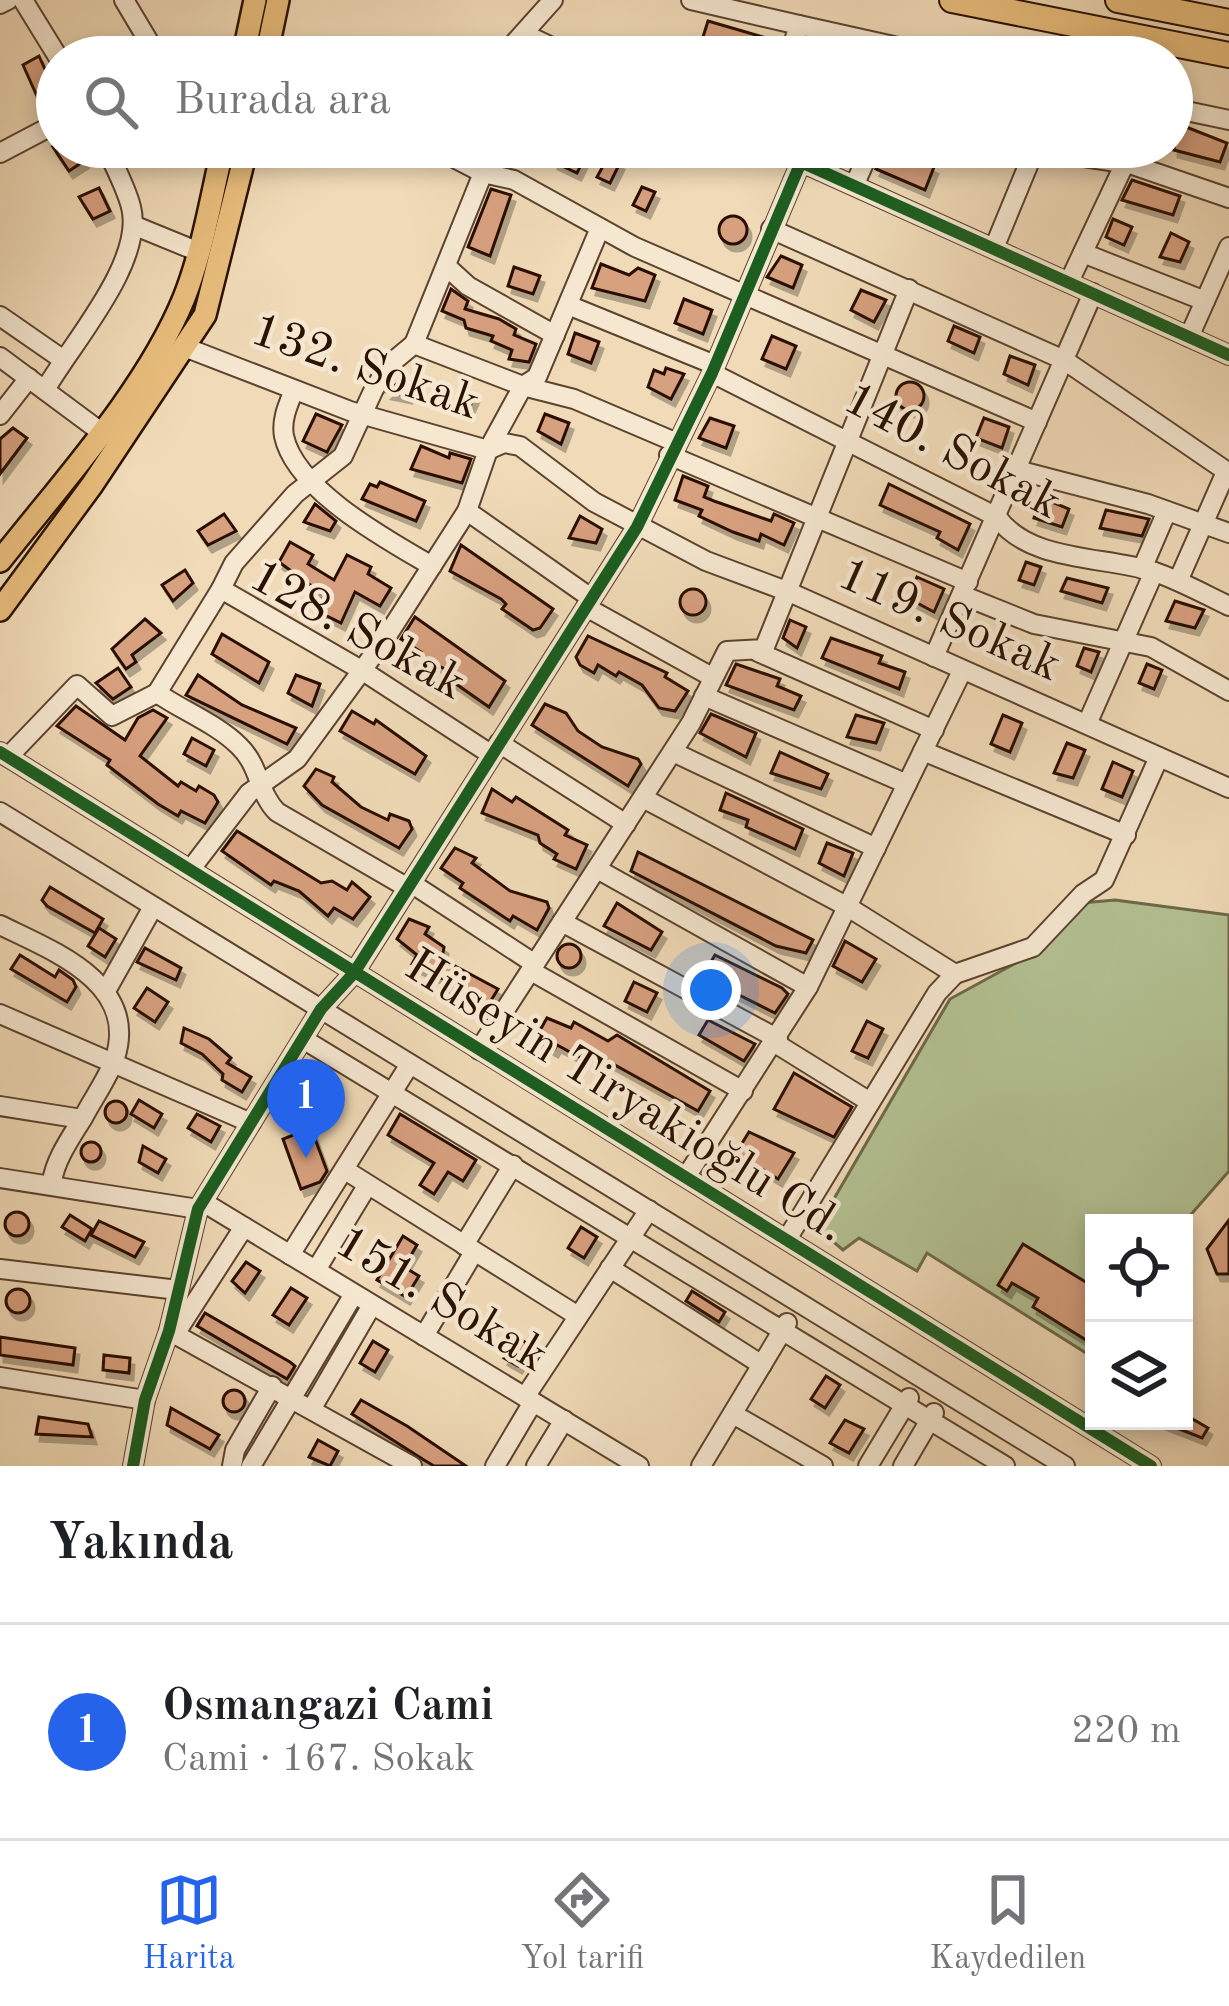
<!DOCTYPE html>
<html lang="tr">
<head>
<meta charset="utf-8">
<style>
	:root { --surface:#fff; --page:#f2f2f2; --text:#202124; --muted:#757577; --line:#e0e0e0; --accent:#2563eb }
	body { margin:0; font-family:"Old Standard TT",serif; background:var(--page); color:var(--text) }
	.controls { position:absolute; right:36px; bottom:36px; display:grid; overflow:hidden; border-radius:0px; box-shadow:0 6px 18px #0003 }
	.controls button { width:108px; height:108px; display:grid; place-items:center; padding:0; border:0; border-bottom:3px solid var(--line); background:var(--surface); color:var(--text); font:60px sans-serif }
	.you { position:absolute; left:711px; top:990px; width:42px; height:42px; margin:-30px; border:9px solid #fff; border-radius:50%; background:#1a73e8; box-shadow:0 0 0 18px #1a73e833 }
	.badge { display:grid; place-items:center; width:78px; height:78px; border-radius:50%; background:var(--accent); color:#fff; font-size:39px; font-weight:700 }
	.pin { position:absolute; translate:-50% -99px; filter:drop-shadow(0 3px 6px #0008) }
	.pin::after { content:''; position:absolute; top:63px; width:42px; height:36px; background:inherit; clip-path:polygon(0 0,100% 0,50% 100%) }
	.list { margin:0; padding:0; list-style:none }
	h2 { display:flex; justify-content:space-between; align-items:center; height:156px; margin:0; padding:0 48px; font-size:51px }
	h2 small { font-size:39px; font-weight:400; color:var(--muted) }
	.list li { display:grid; grid-template-columns:78px 1fr auto; gap:36px; align-items:center; box-sizing:border-box; height:216px; padding:0 48px; border-top:3px solid var(--line) }
	.list b { display:block; font-size:45px; white-space:nowrap }
	.list p { margin:0; font-size:39px; white-space:nowrap; color:var(--muted) }
	.list em { font-size:39px; font-style:normal; color:var(--muted) }
	.icon { flex:none; width:66px; height:66px; fill:none; stroke:currentColor; stroke-width:2; stroke-linecap:round; stroke-linejoin:round }
	.map { position:relative; flex:none; width:1229px; height:1466px; overflow:hidden }
	.search { position:absolute; background:var(--surface); box-shadow:0 6px 18px #0003; left:36px; right:36px; top:36px; height:132px; display:flex; align-items:center; gap:30px; box-sizing:border-box; padding:0 42px; border-radius:66px; color:var(--muted); font-size:45px }
	.sheet { height:372px; background:var(--surface) }
	nav { display:flex; justify-content:space-around; align-items:center; box-sizing:border-box; height:168px; border-top:3px solid var(--line); background:var(--surface); font-size:33px; color:var(--muted) }
	nav a { display:grid; justify-items:center; gap:6px }
	nav .on { color:var(--accent) }
	.map>svg:first-child { display:block }
	.green { fill:#b3c193; stroke:#6e694a; stroke-width:3 }
	.building { fill:#d7a07f; stroke:#2a1101; stroke-width:3; filter:url(#shadow) }
	.lines { fill:none; stroke-linecap:round; stroke-linejoin:round }
	.minor-casing { stroke:#5c432e; stroke-width:22 }
	.major-casing { stroke:#2a1101; stroke-width:26 }
	.highway-casing { stroke:#2a1101; stroke-width:28 }
	.minor { stroke:#f5e7d0; stroke-width:18 }
	.major { stroke:#e8bd7c; stroke-width:21 }
	.highway { stroke:#e8bd7c; stroke-width:24 }
	.cycleway-casing { stroke:#f5e7d0; stroke-width:20 }
	.cycleway { stroke:#1b5e20; stroke-width:12 }
	.labels { text-anchor:middle; dominant-baseline:central; stroke-width:9; stroke-linejoin:round; paint-order:stroke }
	.street-label { font-size:48px; fill:#2a1101; stroke:#f5e7d0 }
</style>
</head>
<body>
<div class="map">
<svg width="1229" height="1466" viewBox="0 0 1229 1466">
	<defs>
		<filter id="shadow"><feDropShadow dx="4" dy="7" stdDeviation="0" flood-color="#0004"/></filter>
	</defs>
	<rect width="100%" height="100%" fill="#f0dab7"/>
	<filter id="stains"><feTurbulence type="fractalNoise" baseFrequency=".00167" numOctaves="4"/><feColorMatrix values="0 0 0 0 .2 0 0 0 0 .09 0 0 0 0 .02 0 0 0 .5 -.17"/></filter>
	<radialGradient id="worn" r=".72"><stop offset=".6" stop-color="#630" stop-opacity="0"/><stop offset="1" stop-color="#630" stop-opacity=".3"/></radialGradient>
	<polygon class="green" points="1115,900 1229,915 1229,1171 1187,1219 1184,1264 1184,1223 1094,1223 1094,1358 927,1253 917,1271 859,1238 843,1250 817,1228 950,999 1038,951 1082,903"/>
	<g class="building">
		<polygon points="708,21 763,37 757,55 707,42 703,37"/>
		<polygon points="39,56 57,96 57,108 45,114 23,65"/>
		<polygon points="1176,123 1227,143 1220,162 1174,150"/>
		<polygon points="53,147 75,147 84,161 69,171"/>
		<polygon points="561,147 588,151 577,173 554,162"/>
		<polygon points="887,148 934,167 925,190 876,169"/>
		<polygon points="608,157 620,163 610,183 597,177"/>
		<polygon points="1132,180 1180,196 1173,215 1122,200"/>
		<polygon points="642,187 655,192 646,211 633,205"/>
		<polygon points="99,188 110,211 93,219 79,197"/>
		<polygon points="491,189 511,195 490,256 468,247"/>
		<circle cx="733" cy="230" r="14"/>
		<polygon points="1113,219 1132,227 1124,245 1106,237"/>
		<polygon points="1171,233 1189,242 1180,262 1160,257"/>
		<polygon points="781,256 802,265 793,288 767,277"/>
		<polygon points="601,264 629,275 638,268 655,275 645,301 592,288"/>
		<polygon points="514,267 540,276 533,294 508,286"/>
		<polygon points="451,289 468,301 465,309 499,319 516,329 514,335 536,344 529,362 509,359 512,350 491,341 493,336 466,328 464,320 442,311"/>
		<polygon points="861,290 886,300 874,322 851,310"/>
		<polygon points="684,299 712,310 703,334 675,323"/>
		<polygon points="954,326 980,337 974,353 948,341"/>
		<polygon points="575,333 599,342 591,363 568,354"/>
		<polygon points="772,336 796,346 786,369 762,359"/>
		<polygon points="1010,356 1035,365 1028,385 1004,374"/>
		<polygon points="666,368 684,374 671,399 648,387 654,370 664,374"/>
		<polygon points="404,377 415,382 408,396 388,392"/>
		<circle cx="910" cy="396" r="14"/>
		<polygon points="461,389 475,395 467,413 453,407"/>
		<polygon points="316,414 342,425 327,452 303,441"/>
		<polygon points="545,414 569,423 561,444 538,431"/>
		<polygon points="710,418 734,426 726,448 699,438"/>
		<polygon points="984,418 1009,427 1002,448 976,438"/>
		<polygon points="13,428 27,438 0,474 0,439"/>
		<polygon points="421,446 449,458 450,453 471,459 462,483 411,469"/>
		<polygon points="683,476 708,486 704,497 714,501 771,521 774,514 794,523 784,545 761,534 759,541 733,532 699,516 702,510 675,500"/>
		<polygon points="380,482 425,501 416,521 362,499 370,484 377,487"/>
		<polygon points="889,484 970,524 958,550 937,538 940,532 880,505"/>
		<polygon points="1042,498 1069,509 1062,527 1034,518"/>
		<polygon points="315,504 336,521 330,531 304,522"/>
		<polygon points="1106,510 1149,519 1142,536 1100,528"/>
		<polygon points="224,514 236,531 208,545 198,531"/>
		<polygon points="580,516 602,529 596,543 569,538"/>
		<polygon points="290,542 313,555 308,564 334,580 347,555 371,567 368,574 391,588 380,606 355,592 341,623 319,612 324,595 279,562"/>
		<polygon points="461,545 553,609 540,628 533,630 502,609 506,604 501,599 450,571"/>
		<polygon points="1026,562 1041,567 1034,585 1019,580"/>
		<polygon points="185,570 193,583 173,601 162,585"/>
		<polygon points="917,577 944,589 934,612 908,598"/>
		<polygon points="1067,578 1108,588 1102,603 1061,591"/>
		<circle cx="693" cy="602" r="13"/>
		<polygon points="1175,601 1204,610 1195,628 1166,621"/>
		<polygon points="415,617 505,681 489,707 449,679 453,673 419,656 421,652 401,639"/>
		<polygon points="145,619 161,633 132,655 136,662 126,669 112,649"/>
		<polygon points="790,620 806,627 797,648 783,638"/>
		<polygon points="222,634 269,662 259,683 212,654"/>
		<polygon points="588,636 667,673 665,677 688,691 675,711 659,708 642,685 619,672 616,676 598,665 594,673 580,665 576,657"/>
		<polygon points="831,638 882,656 879,663 905,672 899,689 822,658"/>
		<polygon points="1084,648 1099,652 1091,672 1077,666"/>
		<polygon points="736,664 780,679 777,686 801,696 794,710 726,685"/>
		<polygon points="1147,664 1162,670 1154,689 1139,683"/>
		<polygon points="118,668 131,687 113,699 96,683"/>
		<polygon points="198,675 242,705 296,728 287,744 186,695"/>
		<polygon points="296,675 320,684 312,706 288,693"/>
		<polygon points="545,704 566,713 578,731 602,747 638,759 641,764 628,786 532,725"/>
		<polygon points="76,706 125,740 138,718 153,710 167,718 140,756 178,786 181,782 196,791 199,786 214,795 218,802 205,823 181,811 178,816 158,804 107,765 110,760 57,726"/>
		<polygon points="352,711 374,724 376,720 426,756 415,774 340,731"/>
		<polygon points="711,714 756,733 746,757 700,733"/>
		<polygon points="856,715 884,723 876,743 847,737"/>
		<polygon points="1003,715 1022,723 1010,752 991,744"/>
		<polygon points="192,738 214,750 206,766 184,754"/>
		<polygon points="1067,743 1085,750 1073,778 1054,773"/>
		<polygon points="780,752 828,774 821,789 771,773"/>
		<polygon points="1113,762 1133,771 1122,797 1102,789"/>
		<polygon points="316,769 334,777 332,782 361,807 388,820 390,814 409,821 412,829 399,848 322,805 304,786"/>
		<polygon points="492,789 512,802 516,797 568,830 565,835 587,845 576,869 554,859 557,854 540,843 538,835 482,813"/>
		<polygon points="726,793 803,829 795,849 746,827 748,820 720,810"/>
		<polygon points="237,831 321,883 332,881 347,890 352,882 370,897 353,919 334,908 328,916 299,891 274,881 271,885 222,851"/>
		<polygon points="827,843 853,853 844,876 819,863"/>
		<polygon points="455,848 476,858 472,863 510,891 547,902 549,908 537,930 513,916 510,921 460,888 463,883 441,868"/>
		<polygon points="638,852 813,940 806,953 776,946 631,871"/>
		<polygon points="50,887 103,919 95,933 47,906 42,900"/>
		<polygon points="617,903 662,932 651,950 604,926"/>
		<polygon points="409,919 429,927 425,934 444,947 442,959 498,989 482,1015 449,994 447,981 412,964 417,955 397,939"/>
		<polygon points="99,928 116,939 105,957 88,946"/>
		<polygon points="845,941 876,959 862,982 833,966"/>
		<circle cx="569" cy="956" r="12"/>
		<polygon points="145,948 181,968 176,980 137,962"/>
		<polygon points="20,955 55,977 59,970 73,980 76,987 67,1002 11,969"/>
		<polygon points="715,955 782,988 788,994 775,1013 709,980 705,972"/>
		<polygon points="634,982 657,993 647,1012 625,1001"/>
		<polygon points="147,988 168,1002 155,1022 134,1008"/>
		<polygon points="547,1018 571,1028 574,1022 608,1041 617,1035 710,1091 698,1111 586,1049 581,1058 557,1045 554,1050 535,1039"/>
		<polygon points="708,1020 755,1044 744,1061 699,1035"/>
		<polygon points="867,1021 883,1029 868,1058 852,1051"/>
		<polygon points="184,1028 209,1039 231,1058 227,1063 251,1077 242,1092 222,1080 223,1074 202,1054 181,1043"/>
		<polygon points="794,1073 852,1107 834,1137 774,1109"/>
		<polygon points="139,1100 162,1114 154,1128 131,1114"/>
		<circle cx="116" cy="1112" r="11"/>
		<polygon points="197,1114 220,1126 211,1142 188,1128"/>
		<polygon points="400,1114 476,1160 463,1181 448,1172 434,1194 420,1185 434,1163 388,1135"/>
		<polygon points="311,1128 327,1171 320,1182 301,1189 283,1139"/>
		<polygon points="749,1132 794,1153 778,1179 736,1153"/>
		<circle cx="91" cy="1152" r="10"/>
		<polygon points="143,1146 166,1159 158,1173 139,1162"/>
		<circle cx="17" cy="1224" r="12"/>
		<polygon points="70,1215 92,1229 85,1241 62,1227"/>
		<polygon points="1229,1220 1229,1274 1217,1274 1207,1249"/>
		<polygon points="99,1221 144,1242 135,1257 91,1235"/>
		<polygon points="581,1227 597,1237 584,1258 568,1248"/>
		<polygon points="403,1236 417,1245 404,1267 419,1276 406,1297 377,1280"/>
		<polygon points="1023,1244 1094,1287 1094,1345 1033,1307 1038,1298 1012,1283 1007,1291 998,1285"/>
		<polygon points="246,1262 260,1271 245,1293 232,1281"/>
		<polygon points="291,1288 307,1298 289,1325 273,1315"/>
		<circle cx="18" cy="1301" r="12"/>
		<polygon points="692,1291 725,1312 719,1322 686,1301"/>
		<polygon points="205,1313 290,1362 295,1366 287,1379 197,1326"/>
		<polygon points="0,1337 75,1348 73,1365 0,1355"/>
		<polygon points="517,1337 531,1346 518,1366 504,1358"/>
		<polygon points="373,1341 388,1350 375,1372 360,1363"/>
		<polygon points="104,1355 130,1358 129,1373 103,1370"/>
		<polygon points="826,1376 840,1385 825,1408 811,1399"/>
		<circle cx="234" cy="1401" r="11"/>
		<polygon points="361,1400 407,1426 466,1466 434,1466 424,1460 352,1414"/>
		<polygon points="171,1408 219,1435 210,1449 167,1425"/>
		<polygon points="1184,1414 1208,1428 1202,1438 1159,1421 1184,1421"/>
		<polygon points="39,1417 88,1424 92,1437 36,1434"/>
		<polygon points="845,1420 864,1429 849,1453 830,1443"/>
		<polygon points="318,1440 338,1451 330,1466 309,1457"/>
	</g>
	<g class="lines">
		<defs>
			<g id="minor">
				<polyline points="23,0 58,57"/>
				<polyline points="124,0 158,57"/>
				<polyline points="691,0 799,25 789,57"/>
				<polyline points="0,4 8,0"/>
				<polyline points="799,25 943,57"/>
				<polyline points="524,34 573,57"/>
				<polyline points="502,57 553,0"/>
				<polyline points="1172,108 1229,120"/>
				<polyline points="453,147 456,159 483,173"/>
				<polyline points="769,147 801,162"/>
				<polyline points="1017,147 1130,164 1229,198"/>
				<polyline points="0,153 57,123"/>
				<polyline points="855,184 871,147"/>
				<polyline points="133,225 199,252"/>
				<polyline points="771,229 1064,360 1229,473"/>
				<polyline points="994,248 1034,151"/>
				<polyline points="1083,253 1205,301"/>
				<polyline points="446,266 468,286 555,335"/>
				<polyline points="1069,282 1125,163"/>
				<polyline points="568,305 715,365"/>
				<polyline points="0,316 62,359"/>
				<polyline points="1189,337 1229,247"/>
				<polyline points="414,344 483,173 514,180 635,247 1037,422"/>
				<polyline points="187,348 350,411 488,450 504,443 520,446 594,502 706,561 789,592 1229,788"/>
				<polyline points="0,357 101,432"/>
				<path d="M712,373L997,517C1029,562 1102,556 1152,571C1179,580 1204,594 1229,606"/>
				<path d="M45,390C71,344 145,262 131,207C126,187 114,166 106,147"/>
				<path d="M294,390C288,405 281,420 284,436C295,490 389,541 432,566"/>
				<polyline points="0,415 29,378"/>
				<polyline points="669,455 968,582"/>
				<polyline points="1017,470 1148,504 1229,533"/>
				<polyline points="467,511 591,598"/>
				<polyline points="1142,569 1167,511"/>
				<polyline points="1178,581 1226,472"/>
				<polyline points="221,589 234,563 295,494 343,456 374,389 390,364 414,344 523,386 574,399 675,442"/>
				<polyline points="962,595 1034,624 1151,647 1229,691"/>
				<polyline points="586,607 712,677"/>
				<polyline points="758,652 934,730"/>
				<polyline points="934,657 1093,293"/>
				<polyline points="157,693 221,589 363,671 492,755"/>
				<path d="M157,693C183,711 217,724 239,746C260,766 258,793 277,812L408,888"/>
				<polyline points="704,696 907,784"/>
				<polyline points="1087,724 1154,572"/>
				<polyline points="499,743 626,824"/>
				<polyline points="923,751 1126,835"/>
				<polyline points="0,752 1151,1466"/>
				<polyline points="673,752 876,848"/>
				<polyline points="8,757 77,685 112,716 157,693"/>
				<polyline points="643,798 848,907 955,974"/>
				<polyline points="0,812 1065,1466"/>
				<polyline points="597,869 808,987"/>
				<polyline points="190,870 249,793 297,759 385,639 467,511 488,450 523,386 537,377 600,228"/>
				<polyline points="411,883 535,964"/>
				<polyline points="562,922 778,1039"/>
				<path d="M0,925C53,951 139,983 115,1058C108,1078 94,1097 84,1116C72,1136 55,1159 52,1182"/>
				<polyline points="531,971 743,1091"/>
				<polyline points="107,989 153,907"/>
				<polyline points="0,1014 251,1123"/>
				<polyline points="303,1039 1005,1466"/>
				<polyline points="775,1043 870,1102"/>
				<polyline points="479,1050 691,723 727,651 764,649 909,289"/>
				<polyline points="0,1106 82,1119"/>
				<polyline points="345,1170 578,1316"/>
				<polyline points="686,1177 808,987 962,671"/>
				<polyline points="0,1178 198,1209"/>
				<polyline points="203,1202 639,1466"/>
				<polyline points="787,1239 937,993 955,974 1033,947 1083,894 1104,880 1159,757"/>
				<polyline points="464,1245 513,1165"/>
				<polyline points="290,1255 410,1064"/>
				<polyline points="610,1268 762,1365"/>
				<polyline points="0,1269 178,1290"/>
				<polyline points="316,1270 367,1186"/>
				<polyline points="169,1331 412,1466"/>
				<polyline points="175,1334 244,1227"/>
				<polyline points="424,1336 474,1252"/>
				<polyline points="0,1377 145,1400"/>
				<polyline points="525,1397 649,1210"/>
				<polyline points="312,1408 372,1305"/>
				<polyline points="733,1414 823,1466"/>
				<polyline points="133,1466 145,1400 169,1331 198,1209 321,1009 354,973 637,527 712,373 801,162 1229,355"/>
				<polyline points="232,1466 235,1450 272,1386"/>
				<polyline points="251,1466 354,1294"/>
				<polyline points="495,1466 533,1402"/>
				<polyline points="536,1466 564,1420"/>
				<polyline points="701,1466 787,1323"/>
				<polyline points="868,1466 909,1398"/>
				<polyline points="903,1466 934,1413"/>
			</g>
			<g id="major">
				<polyline points="243,57 255,0"/>
				<polyline points="266,57 278,0"/>
				<path d="M0,561C62,482 146,391 184,298C203,250 211,198 223,147"/>
				<polyline points="0,610 92,485 205,315 247,147"/>
			</g>
			<g id="highway">
				<polyline points="952,0 1229,55"/>
				<polyline points="1118,0 1229,22"/>
			</g>
		</defs>
		<use href="#minor" class="minor-casing"/>
		<use href="#major" class="major-casing"/>
		<use href="#highway" class="highway-casing"/>
		<use href="#minor" class="minor"/>
		<use href="#major" class="major"/>
		<use href="#highway" class="highway"/>
		<defs>
			<g id="cycleway">
				<polyline points="0,752 1151,1466"/>
				<polyline points="133,1466 145,1400 169,1331 198,1209 321,1009 354,973 637,527 712,373 801,162 1229,355"/>
			</g>
		</defs>
		<use href="#cycleway" class="cycleway-casing"/>
		<use href="#cycleway" class="cycleway"/>
	</g>
	<g class="labels">
		<g class="street-label">
			<text transform="translate(365 368) rotate(19)">132. Sokak</text>
			<text transform="translate(952 452) rotate(28)">140. Sokak</text>
			<text transform="translate(949 621) rotate(24)">119. Sokak</text>
			<text transform="translate(357 631) rotate(29)">128. Sokak</text>
			<text transform="translate(625 1097) rotate(32)">Hüseyin Tiryakioğlu Cd.</text>
			<text transform="translate(441 1300) rotate(31)">151. Sokak</text>
		</g>
	</g>
	<rect width="100%" height="100%" filter="url(#stains)"/>
	<rect width="100%" height="100%" fill="url(#worn)"/>
</svg>
<div class="controls">
<button><svg class="icon" aria-label="locate" viewBox="0 0 24 24"><circle cx="12" cy="12" r="6"/><path d="M12 2v4M12 18v4M2 12h4M18 12h4"/></svg></button>
<button><svg class="icon" aria-label="layers" viewBox="0 0 24 24"><path d="M12 4l9 5-9 5-9-5zM3 14l9 5 9-5"/></svg></button>
</div>
<div class="you"></div>
<div class="pin badge" style="left:306px;top:1158px">1</div>
<div class="search"><svg class="icon" aria-label="search" viewBox="0 0 24 24"><circle cx="10" cy="10" r="6"/><path d="M15 15l6 6"/></svg>Burada ara</div>
</div>
<section class="sheet">
<h2>Yakında<small></small></h2>
<ul class="list">
<li><span class="badge">1</span><div><b>Osmangazi Cami</b><p>Cami · 167. Sokak</p></div><em>220 m</em></li>
</ul>
</section>
<nav>
<a class="on"><svg class="icon" aria-label="map" viewBox="0 0 24 24"><path d="M3 6l6-2 6 2 6-2v14l-6 2-6-2-6 2zM9 4v14M15 6v14"/></svg>Harita</a>
<a><svg class="icon" aria-label="directions" viewBox="0 0 24 24"><path d="M12 3l9 9-9 9-9-9zM9 14v-3h6M13 9l2 2-2 2"/></svg>Yol tarifi</a>
<a><svg class="icon" aria-label="saved" viewBox="0 0 24 24"><path d="M7 4h10v16l-5-4-5 4z"/></svg>Kaydedilen</a>
</nav>
</body>
</html>
